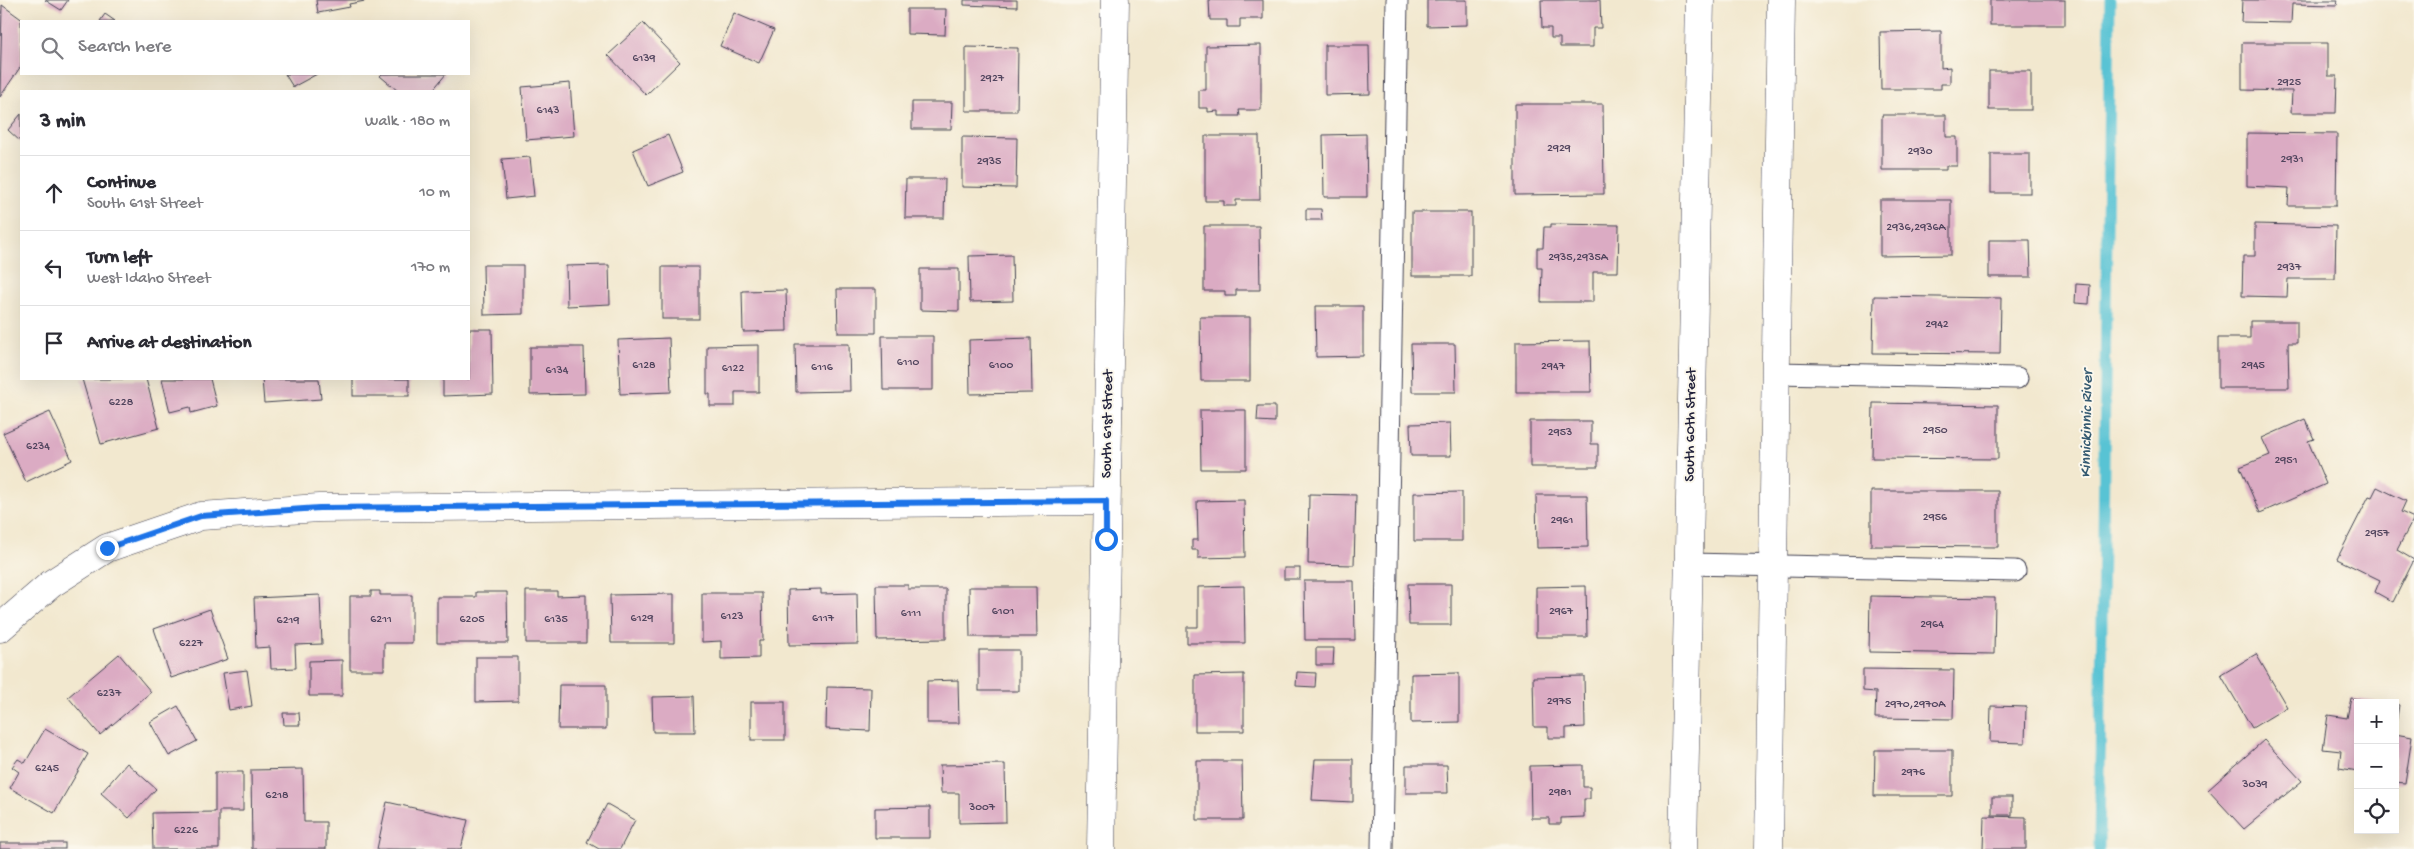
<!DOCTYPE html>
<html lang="en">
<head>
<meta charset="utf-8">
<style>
	:root { --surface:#fff; --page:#f7f7f7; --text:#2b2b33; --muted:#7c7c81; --line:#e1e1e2 }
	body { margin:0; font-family:"Gochi Hand",sans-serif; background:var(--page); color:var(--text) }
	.controls { position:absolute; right:15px; bottom:15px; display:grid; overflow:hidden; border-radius:0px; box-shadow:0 5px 20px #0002 }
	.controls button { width:45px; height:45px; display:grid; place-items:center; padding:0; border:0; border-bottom:1px solid var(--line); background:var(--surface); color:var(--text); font:25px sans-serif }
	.stop { position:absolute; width:15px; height:15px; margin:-11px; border:4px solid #1a73e8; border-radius:50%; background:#fff }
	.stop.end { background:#1a73e8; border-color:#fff; box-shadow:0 1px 5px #0008 }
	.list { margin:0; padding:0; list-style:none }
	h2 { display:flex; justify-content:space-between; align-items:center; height:65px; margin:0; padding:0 20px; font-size:21px }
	h2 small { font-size:16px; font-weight:400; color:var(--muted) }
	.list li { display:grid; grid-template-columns:32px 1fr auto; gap:15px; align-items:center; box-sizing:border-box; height:75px; padding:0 20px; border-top:1px solid var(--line) }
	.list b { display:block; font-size:19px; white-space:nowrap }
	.list p { margin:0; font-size:16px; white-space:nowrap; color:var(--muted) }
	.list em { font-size:16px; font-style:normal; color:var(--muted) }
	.icon { flex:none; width:28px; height:28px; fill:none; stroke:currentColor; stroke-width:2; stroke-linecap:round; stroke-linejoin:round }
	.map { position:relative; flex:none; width:2414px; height:849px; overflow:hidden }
	.search { position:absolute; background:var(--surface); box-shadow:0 5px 20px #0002; left:20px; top:20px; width:450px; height:55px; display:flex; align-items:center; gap:12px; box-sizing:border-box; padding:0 18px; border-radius:0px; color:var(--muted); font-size:19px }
	.panel { position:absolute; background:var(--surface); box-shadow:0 5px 20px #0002; left:20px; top:90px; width:450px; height:290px; border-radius:0px }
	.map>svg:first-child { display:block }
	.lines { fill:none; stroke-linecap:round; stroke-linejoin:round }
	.stream { stroke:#59c3d4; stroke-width:11 }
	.building { fill:#dbabc3 }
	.lane-casing { stroke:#414051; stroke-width:23 }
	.street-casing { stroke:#414051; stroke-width:29 }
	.secondary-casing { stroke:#414051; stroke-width:29 }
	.lane { stroke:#fff; stroke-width:21 }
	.street { stroke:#fff; stroke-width:28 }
	.secondary { stroke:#fff; stroke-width:28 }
	.route { stroke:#1a73e8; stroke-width:6 }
	.labels { text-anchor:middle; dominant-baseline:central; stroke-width:4; stroke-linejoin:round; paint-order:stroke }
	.number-label { font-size:12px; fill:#50445d }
	.street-label { font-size:15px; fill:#22223b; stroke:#fbf7ec }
	.water-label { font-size:16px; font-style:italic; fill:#355a71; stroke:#fbf7ec }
</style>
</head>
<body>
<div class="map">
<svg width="2414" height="849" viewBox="0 0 2414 849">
	<rect width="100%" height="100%" fill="#fbf7ec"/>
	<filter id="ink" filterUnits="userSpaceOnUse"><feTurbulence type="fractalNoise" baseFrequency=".02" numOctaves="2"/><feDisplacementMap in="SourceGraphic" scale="10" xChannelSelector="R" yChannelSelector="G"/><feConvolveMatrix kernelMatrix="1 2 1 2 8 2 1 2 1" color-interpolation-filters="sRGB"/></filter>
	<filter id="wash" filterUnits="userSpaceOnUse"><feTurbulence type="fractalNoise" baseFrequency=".0096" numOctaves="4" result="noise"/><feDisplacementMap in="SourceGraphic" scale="20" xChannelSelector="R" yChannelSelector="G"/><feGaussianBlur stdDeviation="1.12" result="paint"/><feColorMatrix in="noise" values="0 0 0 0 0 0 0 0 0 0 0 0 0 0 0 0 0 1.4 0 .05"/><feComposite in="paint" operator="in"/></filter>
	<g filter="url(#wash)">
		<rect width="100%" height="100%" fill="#f2e8cf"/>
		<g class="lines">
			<polyline class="stream" points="2099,849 2110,0"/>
		</g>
		<g id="blocks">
			<g class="building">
				<polygon points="45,0 68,0 61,10"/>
				<polygon points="316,0 365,0 365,1 349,4 350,7 318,13"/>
				<polygon points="964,0 1017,0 1017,7 964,5"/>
				<polygon points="1209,0 1263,0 1263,19 1240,19 1240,27 1227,27 1227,20 1210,20"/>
				<polygon points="1427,0 1467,0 1467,25 1427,26"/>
				<polygon points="1541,0 1600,0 1601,28 1593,28 1593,47 1560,47 1560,38 1551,38 1551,28 1542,28"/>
				<rect x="1990" y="0" width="75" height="25"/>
				<polygon points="2242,0 2338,0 2337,5 2292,4 2291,23 2241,22"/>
				<polygon points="2,5 24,21 21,21 21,66 0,97"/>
				<polygon points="907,9 946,9 945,35 907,34"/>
				<polygon points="734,13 774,30 759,63 720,46"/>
				<polygon points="105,14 115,21 100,21"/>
				<polygon points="643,23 680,62 646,95 608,55"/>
				<polygon points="1941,31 1941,68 1950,67 1950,84 1941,84 1941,89 1881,89 1880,32"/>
				<polygon points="2242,43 2328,43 2328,76 2337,76 2336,113 2291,113 2292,91 2242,90"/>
				<polygon points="1261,45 1261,110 1239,110 1240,116 1218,116 1218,111 1208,112 1208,108 1199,108 1199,90 1206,90 1206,46"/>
				<polygon points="1325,45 1369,45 1370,94 1325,95"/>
				<polygon points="966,47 1018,48 1017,111 966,111"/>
				<rect x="1989" y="71" width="42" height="39"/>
				<polygon points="285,74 317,74 293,87"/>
				<polygon points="382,74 446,74 432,91 398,91 380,76"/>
				<polygon points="570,83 574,136 526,140 522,87"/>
				<polygon points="912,102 952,102 951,129 912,129"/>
				<polygon points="1515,104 1603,104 1604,194 1515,195"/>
				<polygon points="21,114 21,142 8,130"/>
				<polygon points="1882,115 1946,115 1946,137 1957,137 1957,166 1946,166 1946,170 1882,170"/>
				<polygon points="2247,133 2337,134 2336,206 2288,206 2289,188 2247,186"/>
				<polygon points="1366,134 1367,197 1324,197 1323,135"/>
				<polygon points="668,135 683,172 648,186 633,150"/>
				<polygon points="1205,136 1259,136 1260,200 1236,200 1236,206 1224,206 1224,201 1205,201"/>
				<polygon points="962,137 1017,138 1016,188 962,187"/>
				<rect x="1991" y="154" width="39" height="39"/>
				<polygon points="530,157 534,196 506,199 502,159"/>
				<polygon points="906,179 945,179 944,218 905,218"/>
				<polygon points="1880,200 1951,200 1951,255 1880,256"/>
				<polygon points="1306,209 1321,209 1322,220 1306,220"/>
				<rect x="1412" y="212" width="59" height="64"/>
				<polygon points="1551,224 1619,225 1618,272 1593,272 1593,302 1541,302 1542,268 1537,268 1537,248 1543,248 1544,227 1551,227"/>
				<polygon points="2255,224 2336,226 2335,279 2288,279 2287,297 2242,296 2243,256 2255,256"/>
				<polygon points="1204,226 1259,226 1260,290 1236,290 1236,296 1225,296 1225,291 1204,291"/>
				<polygon points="1989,240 2030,240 2031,277 1989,277"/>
				<polygon points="1012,255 1013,301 970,302 969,256"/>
				<polygon points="483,265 523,265 523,314 484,315"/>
				<polygon points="609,265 610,304 567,306 566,266"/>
				<rect x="662" y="267" width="37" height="52"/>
				<polygon points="920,269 959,269 959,311 920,310"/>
				<polygon points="2076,284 2090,285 2089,304 2075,303"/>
				<polygon points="837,289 876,289 876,333 838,333"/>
				<polygon points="786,290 787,331 743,332 742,291"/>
				<polygon points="1874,296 2001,298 2000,354 1873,353"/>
				<polygon points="1315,306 1363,306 1363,356 1316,357"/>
				<polygon points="1200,317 1250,317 1250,381 1201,381"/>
				<polygon points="2250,321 2297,321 2297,343 2288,343 2289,388 2218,388 2218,338 2250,338"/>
				<polygon points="469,329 492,329 493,394 443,396 443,379 469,379"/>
				<polygon points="882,336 933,336 933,390 883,390"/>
				<polygon points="669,338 671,392 620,394 618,340"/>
				<polygon points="1031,338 1032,393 970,394 969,340"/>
				<polygon points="1590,341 1591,392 1516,392 1516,342"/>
				<polygon points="795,344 849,344 850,391 796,392"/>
				<polygon points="1411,344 1455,344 1456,392 1412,392"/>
				<polygon points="759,345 759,392 735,392 735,406 710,406 710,394 707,394 707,346"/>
				<polygon points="530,347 584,347 585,394 530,395"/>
				<polygon points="82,379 146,379 159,428 101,444"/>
				<polygon points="162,379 210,379 217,406 191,413 190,407 170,412"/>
				<polygon points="262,379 319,379 321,399 264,403"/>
				<rect x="353" y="379" width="56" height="17"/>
				<polygon points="1873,403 1998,405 1998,459 1872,458"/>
				<polygon points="1258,406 1275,406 1275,422 1257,421"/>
				<polygon points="1200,410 1246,410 1246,469 1201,469"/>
				<polygon points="50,412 72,460 26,482 3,433"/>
				<polygon points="2305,419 2314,439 2308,441 2326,484 2260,513 2240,467 2270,455 2262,438"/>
				<polygon points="1530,421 1591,421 1591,444 1598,444 1598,467 1530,467"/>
				<polygon points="1450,423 1451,456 1411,456 1410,424"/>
				<polygon points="2377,487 2406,501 2401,512 2414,518 2397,550 2414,560 2393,602 2375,592 2380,580 2337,559 2369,496 2372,497"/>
				<polygon points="1871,491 1998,491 1998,547 1871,546"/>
				<polygon points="1462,492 1462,541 1414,541 1414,493"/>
				<polygon points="1309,494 1356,495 1354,565 1308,564"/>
				<polygon points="1536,495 1587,495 1588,547 1537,548"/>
				<polygon points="1244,500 1245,557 1198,558 1198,550 1192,550 1192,540 1198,540 1197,501"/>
				<rect x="1284" y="568" width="16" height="11"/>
				<polygon points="1304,581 1354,581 1355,640 1305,640"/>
				<polygon points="1408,584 1451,584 1451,625 1409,625"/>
				<polygon points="876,585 908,585 908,589 946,589 946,639 877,640"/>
				<polygon points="1244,586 1245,643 1187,643 1187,627 1198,627 1198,587"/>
				<polygon points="1586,586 1587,637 1536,637 1536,587"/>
				<polygon points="969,587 1036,587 1037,637 970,637"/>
				<polygon points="821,589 821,594 857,593 858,644 789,645 788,590"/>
				<polygon points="371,591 380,591 380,595 412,595 412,643 384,643 384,670 350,670 350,596 371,596"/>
				<polygon points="526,591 557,591 557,596 586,595 586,643 526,643"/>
				<polygon points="476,592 507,592 508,643 437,643 437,597 476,597"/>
				<polygon points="702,593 762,593 763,641 759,641 759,658 721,659 721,641 702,642"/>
				<polygon points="674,594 674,643 611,643 610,595"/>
				<polygon points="320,595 322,644 295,645 296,668 271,669 270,647 256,648 254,598"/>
				<polygon points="1870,596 1995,598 1994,654 1869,652"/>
				<polygon points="210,609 228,659 171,678 154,629"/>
				<polygon points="1316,648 1334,648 1333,665 1316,665"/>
				<rect x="979" y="650" width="40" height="41"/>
				<polygon points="119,654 151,692 100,735 68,697"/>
				<polygon points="2256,654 2287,707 2252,728 2221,675"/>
				<polygon points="476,657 518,657 518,701 476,702"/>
				<polygon points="342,660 342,696 309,696 309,661"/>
				<polygon points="1863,669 1954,670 1953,719 1875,718 1876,692 1863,691"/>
				<polygon points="247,670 252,706 229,710 223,673"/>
				<polygon points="1297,672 1316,673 1315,687 1296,686"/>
				<polygon points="1459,673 1459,722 1411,723 1411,674"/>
				<polygon points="1244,674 1244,731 1195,731 1195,675"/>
				<polygon points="1584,676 1585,727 1566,728 1566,738 1548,738 1548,727 1534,727 1533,677"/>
				<polygon points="958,680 959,723 927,723 927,681"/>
				<polygon points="559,685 606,685 606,729 558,729"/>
				<polygon points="827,687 871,688 870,731 826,729"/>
				<polygon points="694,696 695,732 653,732 652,697"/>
				<polygon points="2351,698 2377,702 2358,703 2358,771 2339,768 2341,751 2323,749 2328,715 2347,718"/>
				<rect x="751" y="702" width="34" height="38"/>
				<polygon points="2395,704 2399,705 2396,724 2395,724"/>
				<polygon points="178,706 197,741 169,756 150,722"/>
				<polygon points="1991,706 2026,707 2025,743 1990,742"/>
				<polygon points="283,713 299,713 300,725 284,725"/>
				<polygon points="45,729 88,754 54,813 10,788 19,772 12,767 18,759 25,763"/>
				<polygon points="2395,734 2412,737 2405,783 2395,782"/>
				<polygon points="2264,740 2302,781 2244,829 2208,790"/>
				<polygon points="1875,750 1952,750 1952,796 1874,796"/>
				<polygon points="1315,759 1353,759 1353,802 1312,800"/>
				<polygon points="1197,761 1242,761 1243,820 1197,820"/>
				<polygon points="127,763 156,789 129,818 101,793"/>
				<polygon points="1005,764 1006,822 959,823 959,793 941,793 940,765"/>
				<polygon points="1406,765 1447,765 1448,793 1406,793"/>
				<polygon points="1583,765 1583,787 1590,787 1590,799 1584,799 1584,817 1561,818 1561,824 1549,824 1549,818 1531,818 1530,766"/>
				<polygon points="303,769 304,822 326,822 326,849 252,849 251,770"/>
				<polygon points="215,772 243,772 243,811 219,811 219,849 153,849 152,813 215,812"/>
				<rect x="1992" y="797" width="20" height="18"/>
				<polygon points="387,802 468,820 461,849 377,849"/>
				<polygon points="607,804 635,820 620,849 599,849 587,842"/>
				<polygon points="930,807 930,838 875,838 875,808"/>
				<polygon points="1984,816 2026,817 2026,849 1983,849"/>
				<rect x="0" y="843" width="65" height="6"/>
			</g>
		</g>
	</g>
	<g filter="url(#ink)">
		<use href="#blocks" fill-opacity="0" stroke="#414051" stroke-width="1"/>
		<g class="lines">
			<defs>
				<g id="lane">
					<polyline points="1776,373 2017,378"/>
					<polyline points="1689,564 2015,571"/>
					<polyline points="1382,849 1397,0"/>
				</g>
				<g id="street">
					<polyline points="0,628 51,584 107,548 201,516 319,508 1106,501"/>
					<polyline points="1101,849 1115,0"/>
				</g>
				<g id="secondary">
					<polyline points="1683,849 1700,0"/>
					<polyline points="1769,849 1781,0"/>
				</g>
			</defs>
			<use href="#lane" class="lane-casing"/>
			<use href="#street" class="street-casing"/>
			<use href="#secondary" class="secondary-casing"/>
			<use href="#lane" class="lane"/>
			<use href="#street" class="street"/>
			<use href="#secondary" class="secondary"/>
		</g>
	</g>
	<g class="lines" filter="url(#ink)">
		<polyline class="route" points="107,548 201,516 319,508 1106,501 1106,539"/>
	</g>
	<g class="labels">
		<g class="number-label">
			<text x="644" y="59">6139</text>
			<text x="992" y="79">2927</text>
			<text x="2289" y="83">2925</text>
			<text x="548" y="111">6143</text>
			<text x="1559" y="149">2929</text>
			<text x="1920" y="152">2930</text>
			<text x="2292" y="160">2931</text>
			<text x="989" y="162">2935</text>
			<text x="1916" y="228">2936,2936A</text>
			<text x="1578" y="258">2935,2935A</text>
			<text x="2289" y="268">2937</text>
			<text x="1937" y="325">2942</text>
			<text x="908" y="363">6110</text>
			<text x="644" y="366">6128</text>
			<text x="1001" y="366">6100</text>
			<text x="2253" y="366">2945</text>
			<text x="1553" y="367">2947</text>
			<text x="822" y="368">6116</text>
			<text x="733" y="369">6122</text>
			<text x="557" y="371">6134</text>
			<text x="121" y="403">6228</text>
			<text x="1935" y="431">2950</text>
			<text x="1560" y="433">2953</text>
			<text x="38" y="447">6234</text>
			<text x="2286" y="461">2951</text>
			<text x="1935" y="518">2956</text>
			<text x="1562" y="521">2961</text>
			<text x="2377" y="534">2957</text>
			<text x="1003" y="612">6101</text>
			<text x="1561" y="612">2967</text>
			<text x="911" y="614">6111</text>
			<text x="732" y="617">6123</text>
			<text x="642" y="619">6129</text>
			<text x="823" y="619">6117</text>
			<text x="381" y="620">6211</text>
			<text x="472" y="620">6205</text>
			<text x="556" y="620">6135</text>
			<text x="288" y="621">6219</text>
			<text x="1932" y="625">2964</text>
			<text x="191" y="644">6227</text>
			<text x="109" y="694">6237</text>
			<text x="1559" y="702">2975</text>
			<text x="1915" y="705">2970,2970A</text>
			<text x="47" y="769">6245</text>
			<text x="1913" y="773">2976</text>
			<text x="2255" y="785">3039</text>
			<text x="1560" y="793">2981</text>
			<text x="277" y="796">6218</text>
			<text x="982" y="808">3007</text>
			<text x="186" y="831">6226</text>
		</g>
		<g class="street-label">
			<text transform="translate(1108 424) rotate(-89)">South 61st Street</text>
			<text transform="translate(1691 425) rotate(-89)">South 60th Street</text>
		</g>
		<g class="water-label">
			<text transform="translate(2088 424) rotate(-89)">Kinnickinnic River</text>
		</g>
	</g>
</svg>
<div class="controls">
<button>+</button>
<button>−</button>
<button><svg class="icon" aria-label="locate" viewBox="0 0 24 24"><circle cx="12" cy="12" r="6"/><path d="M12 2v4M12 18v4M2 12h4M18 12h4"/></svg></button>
</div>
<div class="stop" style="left:1106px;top:539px"></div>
<div class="stop end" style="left:107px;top:548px"></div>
<div class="search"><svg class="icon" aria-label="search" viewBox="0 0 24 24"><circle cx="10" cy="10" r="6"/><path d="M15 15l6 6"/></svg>Search here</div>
<section class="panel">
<h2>3 min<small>Walk · 180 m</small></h2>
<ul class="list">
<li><svg class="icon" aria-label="ahead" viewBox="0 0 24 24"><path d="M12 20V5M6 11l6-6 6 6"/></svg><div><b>Continue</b><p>South 61st Street</p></div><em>10 m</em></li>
<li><svg class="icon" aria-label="left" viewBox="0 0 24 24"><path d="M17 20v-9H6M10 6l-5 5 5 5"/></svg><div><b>Turn left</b><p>West Idaho Street</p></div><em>170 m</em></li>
<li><svg class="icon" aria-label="arrive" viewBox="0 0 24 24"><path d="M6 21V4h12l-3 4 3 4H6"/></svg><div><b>Arrive at destination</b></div></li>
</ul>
</section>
</div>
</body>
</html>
